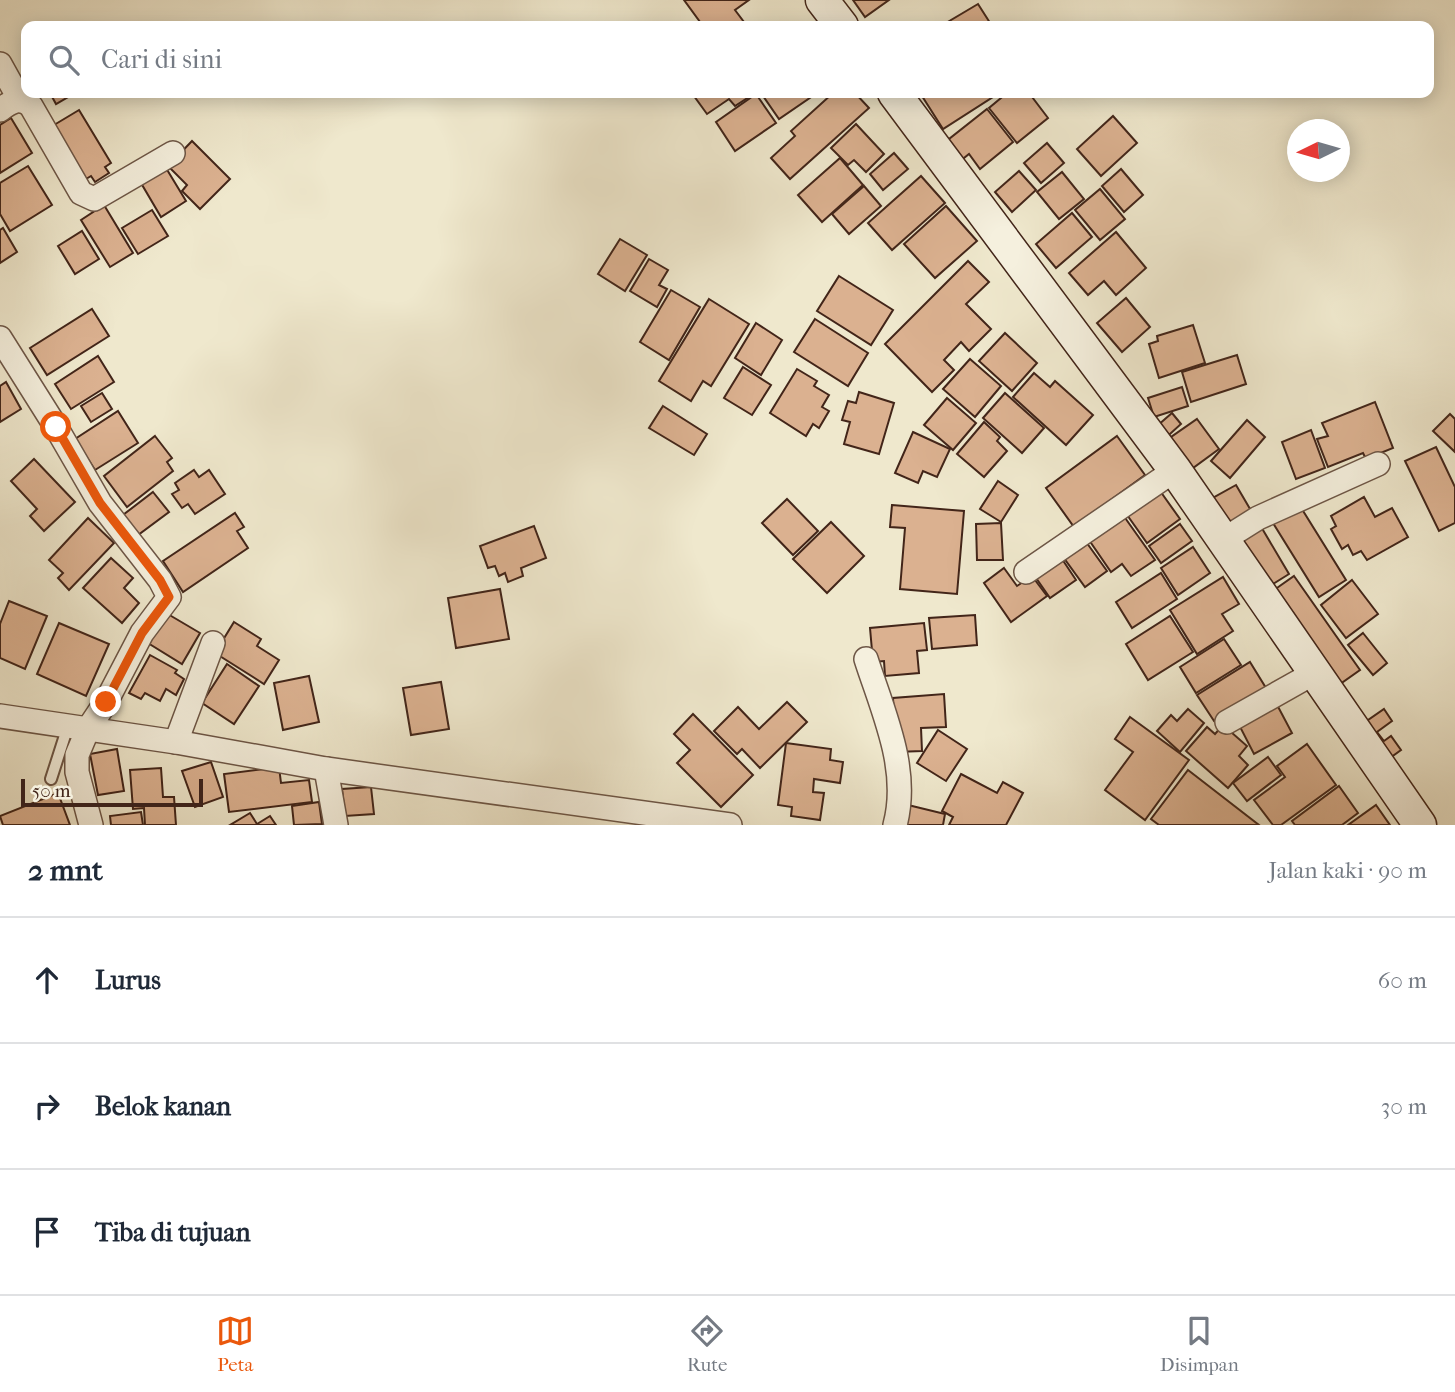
<!DOCTYPE html>
<html lang="id">
<head>
<meta charset="utf-8">
<style>
	:root { --surface:#fff; --page:#f6f6f7; --text:#1f2937; --muted:#747a83; --line:#e0e1e3; --accent:#ea580c }
	body { margin:0; font-family:"IM FELL French Canon",serif; background:var(--page); color:var(--text) }
	.compass { position:absolute; left:1287px; top:119px; width:63px; height:63px; border-radius:50%; background:var(--surface); box-shadow:0 4px 18px #0003; rotate:265deg }
	.scale { position:absolute; left:21px; bottom:18px; width:182px; box-sizing:border-box; padding-left:7px; border:4px solid #422519; border-top:0; font-size:19px; line-height:24px; white-space:nowrap; color:#422519; -webkit-text-stroke:5px #f5f0de; paint-order:stroke }
	.stop { position:absolute; width:21px; height:21px; margin:-16px; border:5px solid #ea580c; border-radius:50%; background:#fff }
	.stop.end { background:#ea580c; border-color:#fff; box-shadow:0 2px 7px #0008 }
	.list { margin:0; padding:0; list-style:none }
	h2 { display:flex; justify-content:space-between; align-items:center; height:91px; margin:0; padding:0 28px; font-size:30px }
	h2 small { font-size:23px; font-weight:400; color:var(--muted) }
	.list li { display:grid; grid-template-columns:46px 1fr auto; gap:21px; align-items:center; box-sizing:border-box; height:126px; padding:0 28px; border-top:2px solid var(--line) }
	.list b { display:block; font-size:26px; white-space:nowrap }
	.list em { font-size:23px; font-style:normal; color:var(--muted) }
	.icon { flex:none; width:38px; height:38px; fill:none; stroke:currentColor; stroke-width:2; stroke-linecap:round; stroke-linejoin:round }
	.map { position:relative; flex:none; width:1455px; height:825px; overflow:hidden }
	.search { position:absolute; background:var(--surface); box-shadow:0 4px 18px #0003; left:21px; right:21px; top:21px; height:77px; display:flex; align-items:center; gap:18px; box-sizing:border-box; padding:0 24px; border-radius:14px; color:var(--muted); font-size:26px }
	.sheet { height:469px; background:var(--surface) }
	nav { display:flex; justify-content:space-around; align-items:center; box-sizing:border-box; height:98px; border-top:2px solid var(--line); background:var(--surface); font-size:19px; color:var(--muted) }
	nav a { display:grid; justify-items:center; gap:4px }
	nav .on { color:var(--accent) }
	.map>svg:first-child { display:block }
	.building { fill:#dbb190; stroke:#422519; stroke-width:2 }
	.lines { fill:none; stroke-linecap:round; stroke-linejoin:round }
	.lane-casing { stroke:#6d5646; stroke-width:14 }
	.street-casing { stroke:#6d5646; stroke-width:26 }
	.secondary-casing { stroke:#422519; stroke-width:35 }
	.lane { stroke:#f5f0de; stroke-width:10 }
	.street { stroke:#f5f0de; stroke-width:23 }
	.secondary { stroke:#f5f0de; stroke-width:32 }
	.route { stroke:#ea580c; stroke-width:9 }
</style>
</head>
<body>
<div class="map">
<svg width="1455" height="825" viewBox="0 0 1455 825">
	<rect width="100%" height="100%" fill="#efe8cd"/>
	<filter id="stains"><feTurbulence type="fractalNoise" baseFrequency=".00286" numOctaves="4"/><feColorMatrix values="0 0 0 0 .2 0 0 0 0 .09 0 0 0 0 .02 0 0 0 .5 -.17"/></filter>
	<radialGradient id="worn" r=".72"><stop offset=".6" stop-color="#630" stop-opacity="0"/><stop offset="1" stop-color="#630" stop-opacity=".3"/></radialGradient>
	<g class="building">
		<polygon points="684,0 749,0 735,10 747,26 703,26"/>
		<polygon points="853,0 889,0 865,17"/>
		<polygon points="978,4 992,26 941,26"/>
		<polygon points="50,93 75,93 56,104"/>
		<polygon points="699,93 750,93 752,95 735,106 729,99 707,114 694,96"/>
		<polygon points="761,93 817,93 779,119"/>
		<polygon points="833,93 855,93 869,108 790,179 771,158 795,136 791,131"/>
		<polygon points="926,93 994,93 996,95 943,129 922,96"/>
		<polygon points="1007,93 1029,93 1048,118 1017,143 989,108"/>
		<polygon points="756,94 776,123 735,151 716,122"/>
		<polygon points="987,109 1013,142 980,169 969,154 959,162 944,143"/>
		<polygon points="79,110 111,163 105,167 109,173 95,182 91,176 81,182 49,128"/>
		<polygon points="1113,116 1137,143 1101,176 1077,149"/>
		<polygon points="11,118 32,153 0,173 0,125"/>
		<polygon points="856,124 884,154 866,172 854,160 848,165 831,148"/>
		<polygon points="192,141 230,179 200,209 182,191 187,185 168,166"/>
		<polygon points="1047,143 1064,163 1041,183 1024,163"/>
		<polygon points="894,153 908,169 883,190 870,174"/>
		<polygon points="840,158 863,185 822,222 798,195"/>
		<polygon points="28,166 52,205 10,231 0,214 0,183"/>
		<polygon points="166,168 186,201 161,217 141,183"/>
		<polygon points="1121,169 1143,195 1124,212 1102,186"/>
		<polygon points="1019,171 1036,190 1012,212 995,192"/>
		<polygon points="1062,172 1084,199 1059,219 1037,192"/>
		<polygon points="921,176 945,203 892,250 868,223"/>
		<polygon points="864,186 881,206 849,234 832,214"/>
		<polygon points="1100,189 1125,219 1100,240 1075,210"/>
		<polygon points="104,205 133,253 110,267 81,220"/>
		<polygon points="946,206 977,241 935,278 904,244"/>
		<polygon points="152,210 168,236 138,254 122,228"/>
		<polygon points="1072,213 1092,237 1056,268 1036,244"/>
		<polygon points="3,228 17,252 0,263 0,230"/>
		<polygon points="82,231 99,259 75,274 58,246"/>
		<polygon points="1116,232 1146,268 1116,295 1104,281 1088,295 1069,273"/>
		<polygon points="620,239 647,255 625,291 598,274"/>
		<polygon points="649,259 668,270 659,285 667,289 657,307 630,291"/>
		<polygon points="968,261 989,282 966,304 991,329 969,351 961,342 944,360 954,370 932,392 885,344"/>
		<polygon points="839,276 893,310 871,345 817,311"/>
		<polygon points="671,290 700,307 669,360 640,342"/>
		<polygon points="1126,298 1150,327 1122,352 1097,323"/>
		<polygon points="709,299 749,324 711,386 703,381 691,401 659,381"/>
		<polygon points="92,309 109,336 47,375 30,348"/>
		<polygon points="815,319 868,353 848,386 794,352"/>
		<polygon points="756,323 782,340 761,375 735,358"/>
		<polygon points="1193,325 1205,363 1159,378 1149,344 1158,341 1157,336"/>
		<polygon points="1005,333 1037,363 1012,391 979,361"/>
		<polygon points="1237,355 1246,384 1191,402 1182,372"/>
		<polygon points="98,356 114,382 71,409 55,384"/>
		<polygon points="970,359 1001,386 975,417 943,389"/>
		<polygon points="743,367 771,385 752,415 724,398"/>
		<polygon points="797,369 817,381 814,386 829,395 822,407 829,411 819,428 813,424 806,436 770,413"/>
		<polygon points="1034,373 1050,387 1055,381 1093,415 1066,445 1013,397"/>
		<polygon points="6,382 21,409 0,422 0,386"/>
		<polygon points="1182,387 1188,406 1154,417 1148,398"/>
		<polygon points="859,392 894,403 879,454 844,444 850,422 842,420 848,401 856,403"/>
		<polygon points="102,393 112,409 91,422 81,406"/>
		<polygon points="1005,393 1044,428 1022,453 983,418"/>
		<polygon points="947,398 976,423 953,450 924,425"/>
		<polygon points="1375,402 1393,448 1366,459 1363,453 1328,467 1317,439 1328,436 1322,423"/>
		<polygon points="663,406 707,434 694,455 649,428"/>
		<polygon points="118,411 138,443 95,470 75,439"/>
		<polygon points="1172,413 1181,424 1160,443 1150,432"/>
		<polygon points="1450,414 1455,419 1455,452 1433,431"/>
		<polygon points="1197,419 1219,449 1193,468 1186,458 1161,444"/>
		<polygon points="1247,420 1265,437 1230,478 1211,461"/>
		<polygon points="984,422 1000,437 997,441 1007,451 984,477 957,454"/>
		<polygon points="1311,430 1325,468 1296,479 1282,442"/>
		<polygon points="913,432 950,449 937,477 923,471 918,483 895,473"/>
		<polygon points="155,436 172,458 167,462 173,471 127,507 104,476"/>
		<polygon points="1117,436 1145,475 1074,527 1046,488"/>
		<polygon points="1436,447 1455,487 1455,523 1439,531 1405,461"/>
		<polygon points="34,459 75,502 44,531 30,516 37,509 11,481"/>
		<polygon points="194,470 199,477 209,470 225,494 195,514 188,504 182,508 172,494 179,490 175,483"/>
		<polygon points="998,481 1018,495 1001,522 980,509"/>
		<polygon points="1236,485 1253,514 1227,529 1211,499"/>
		<polygon points="1158,488 1180,519 1147,543 1125,512"/>
		<polygon points="153,492 169,512 134,538 119,518"/>
		<polygon points="1364,497 1375,517 1392,508 1408,537 1367,560 1361,551 1353,555 1348,545 1342,549 1331,529 1336,526 1331,516"/>
		<polygon points="787,499 818,531 793,555 762,523"/>
		<polygon points="892,505 964,511 957,594 900,589 905,528 890,527"/>
		<polygon points="1300,506 1346,580 1319,597 1273,523"/>
		<polygon points="235,513 244,527 237,531 248,548 183,592 163,561"/>
		<polygon points="1123,515 1155,560 1131,576 1122,564 1111,572 1089,540"/>
		<polygon points="88,518 114,543 69,590 58,578 63,573 49,560"/>
		<polygon points="831,522 864,556 827,593 793,559"/>
		<polygon points="1001,523 1003,560 977,560 976,524"/>
		<polygon points="1180,524 1192,541 1161,563 1149,546"/>
		<polygon points="1260,525 1289,574 1265,589 1236,540"/>
		<polygon points="534,526 546,558 521,568 523,576 508,582 505,573 499,576 495,566 488,568 480,546"/>
		<polygon points="1084,539 1107,571 1085,587 1061,554"/>
		<polygon points="1193,547 1210,573 1178,595 1161,568"/>
		<polygon points="1060,556 1076,580 1050,598 1034,575"/>
		<polygon points="111,558 133,578 124,588 139,603 122,623 83,588"/>
		<polygon points="1004,568 1017,586 1032,576 1047,596 1011,622 984,583"/>
		<polygon points="1161,573 1177,599 1132,628 1116,602"/>
		<polygon points="1294,576 1360,670 1333,689 1267,595"/>
		<polygon points="1223,577 1239,604 1222,614 1233,631 1197,654 1170,610"/>
		<polygon points="1352,580 1378,614 1346,638 1321,605"/>
		<polygon points="500,589 509,639 456,648 448,598"/>
		<polygon points="9,601 47,616 25,669 0,658 0,624"/>
		<polygon points="161,610 200,633 182,664 143,640"/>
		<polygon points="975,615 977,645 932,649 929,618"/>
		<polygon points="1170,616 1193,652 1148,680 1126,644"/>
		<polygon points="234,622 261,639 257,646 279,660 264,684 215,653"/>
		<polygon points="59,623 109,644 86,696 37,674"/>
		<polygon points="924,623 927,650 917,651 919,673 885,676 884,661 873,662 870,628"/>
		<polygon points="1363,633 1387,663 1373,675 1348,645"/>
		<polygon points="1224,639 1241,665 1196,693 1180,667"/>
		<polygon points="150,655 177,670 175,673 184,679 176,695 166,689 160,701 145,693 141,699 129,693"/>
		<polygon points="1250,662 1266,688 1214,721 1197,695"/>
		<polygon points="227,664 259,686 234,724 202,703"/>
		<polygon points="309,676 319,722 283,730 274,683"/>
		<polygon points="441,682 449,729 411,735 403,688"/>
		<polygon points="944,694 946,727 921,728 922,751 896,752 893,698"/>
		<polygon points="1275,701 1292,733 1254,754 1237,721"/>
		<polygon points="787,702 807,722 760,768 742,749 737,754 714,731 738,707 759,729"/>
		<polygon points="1188,709 1204,723 1180,752 1157,731 1171,715 1177,721"/>
		<polygon points="1384,709 1392,721 1377,732 1384,741 1391,736 1401,750 1383,763 1358,727"/>
		<polygon points="693,714 753,775 721,807 677,763 690,750 674,734"/>
		<polygon points="1130,717 1189,760 1145,820 1105,790 1133,752 1115,739"/>
		<polygon points="1223,725 1247,746 1239,756 1248,765 1228,788 1186,751 1207,727 1215,734"/>
		<polygon points="938,730 967,749 946,781 917,763"/>
		<polygon points="786,743 831,749 830,760 843,762 840,783 814,779 813,792 824,793 820,820 791,816 792,807 778,805"/>
		<polygon points="1307,744 1336,785 1281,825 1273,825 1254,800 1285,777 1277,766"/>
		<polygon points="117,749 124,791 98,795 90,754"/>
		<polygon points="1268,757 1281,775 1247,801 1233,783"/>
		<polygon points="211,762 223,797 195,807 182,771"/>
		<polygon points="279,767 281,783 309,780 312,802 229,812 224,774"/>
		<polygon points="161,768 163,797 174,797 176,825 145,825 144,808 133,809 130,770"/>
		<polygon points="1188,770 1259,825 1159,825 1151,819"/>
		<polygon points="961,774 997,793 1003,782 1023,793 1006,825 949,825 953,817 942,811"/>
		<polygon points="1339,786 1358,813 1342,825 1295,825 1292,821"/>
		<polygon points="371,787 374,814 345,816 342,789"/>
		<polygon points="58,793 70,825 3,825 0,816"/>
		<polygon points="319,802 322,824 294,825 292,806"/>
		<polygon points="908,805 945,814 943,825 904,825"/>
		<polygon points="1376,805 1390,825 1348,825"/>
		<polygon points="141,812 143,825 111,825 110,816"/>
		<polygon points="250,813 257,824 270,816 276,825 230,825"/>
	</g>
	<g class="lines">
		<defs>
			<polyline id="lane" points="51,779 68,726"/>
			<g id="street">
				<polyline points="0,64 20,100"/>
				<path d="M0,110C10,102 20,96 31,106L81,193L94,199L173,153"/>
				<polyline points="0,338 56,427 100,503 160,580 169,597 142,633 106,702 88,729 77,755 77,772 91,825"/>
				<polyline points="1223,540 1258,518 1378,464"/>
				<polyline points="1026,572 1175,470"/>
				<path d="M866,659C883,712 910,769 895,825"/>
				<polyline points="0,716 176,742 326,769 730,825"/>
				<polyline points="1227,722 1314,673"/>
				<polyline points="176,742 213,643"/>
				<polyline points="326,769 336,825"/>
			</g>
			<g id="secondary">
				<polyline points="822,0 842,26"/>
				<polyline points="894,93 1175,470 1420,825"/>
			</g>
		</defs>
		<use href="#lane" class="lane-casing"/>
		<use href="#street" class="street-casing"/>
		<use href="#secondary" class="secondary-casing"/>
		<use href="#lane" class="lane"/>
		<use href="#street" class="street"/>
		<use href="#secondary" class="secondary"/>
	</g>
	<g class="lines">
		<polyline class="route" points="56,427 100,503 160,580 169,597 142,633 106,702"/>
	</g>
	<rect width="100%" height="100%" filter="url(#stains)"/>
	<rect width="100%" height="100%" fill="url(#worn)"/>
</svg>
<svg class="compass" viewBox="-18 -18 36 36"><path d="M0-13l5 13h-10z" fill="#e53935"/><path d="M0 13l5-13h-10z" fill="#747a83"/></svg>
<div class="scale">50 m</div>
<div class="stop" style="left:56px;top:427px"></div>
<div class="stop end" style="left:106px;top:702px"></div>
<div class="search"><svg class="icon" aria-label="search" viewBox="0 0 24 24"><circle cx="10" cy="10" r="6"/><path d="M15 15l6 6"/></svg>Cari di sini</div>
</div>
<section class="sheet">
<h2>2 mnt<small>Jalan kaki · 90 m</small></h2>
<ul class="list">
<li><svg class="icon" aria-label="ahead" viewBox="0 0 24 24"><path d="M12 20V5M6 11l6-6 6 6"/></svg><div><b>Lurus</b></div><em>60 m</em></li>
<li><svg class="icon" aria-label="right" viewBox="0 0 24 24"><path d="M7 20v-9h11M14 6l5 5-5 5"/></svg><div><b>Belok kanan</b></div><em>30 m</em></li>
<li><svg class="icon" aria-label="arrive" viewBox="0 0 24 24"><path d="M6 21V4h12l-3 4 3 4H6"/></svg><div><b>Tiba di tujuan</b></div></li>
</ul>
</section>
<nav>
<a class="on"><svg class="icon" aria-label="map" viewBox="0 0 24 24"><path d="M3 6l6-2 6 2 6-2v14l-6 2-6-2-6 2zM9 4v14M15 6v14"/></svg>Peta</a>
<a><svg class="icon" aria-label="directions" viewBox="0 0 24 24"><path d="M12 3l9 9-9 9-9-9zM9 14v-3h6M13 9l2 2-2 2"/></svg>Rute</a>
<a><svg class="icon" aria-label="saved" viewBox="0 0 24 24"><path d="M7 4h10v16l-5-4-5 4z"/></svg>Disimpan</a>
</nav>
</body>
</html>
